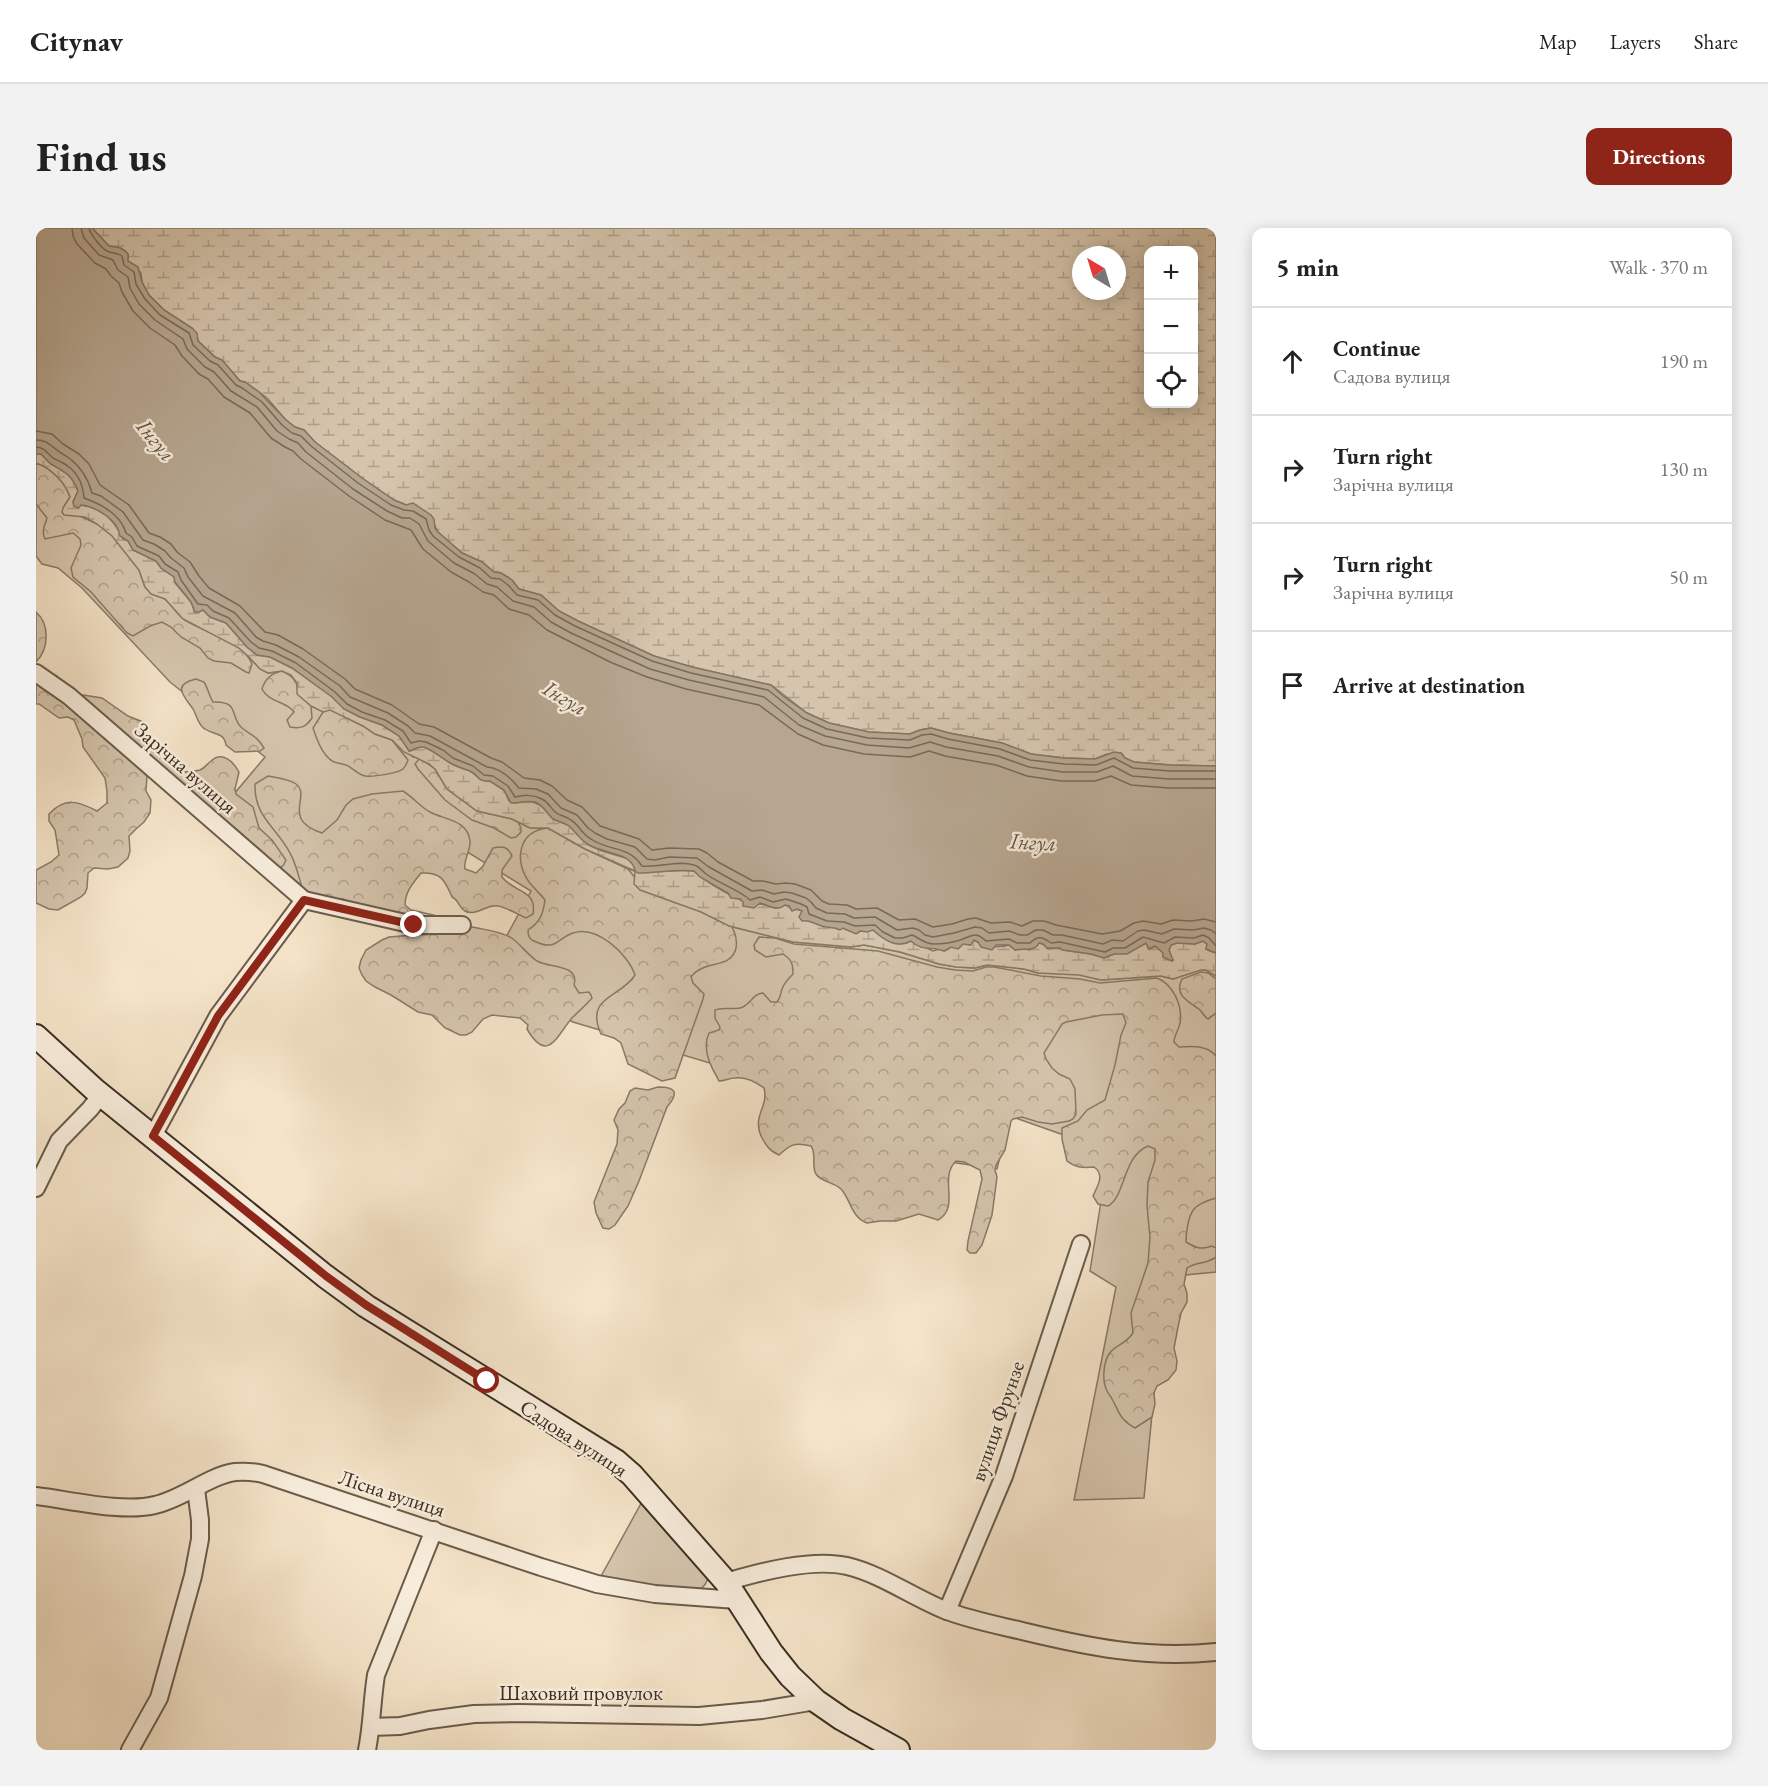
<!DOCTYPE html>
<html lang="en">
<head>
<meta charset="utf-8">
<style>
	:root { --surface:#fff; --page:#f2f2f2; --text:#222; --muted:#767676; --line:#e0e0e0; --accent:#8f2418 }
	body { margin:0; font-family:"EB Garamond",serif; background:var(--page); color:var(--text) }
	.controls { position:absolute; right:18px; top:18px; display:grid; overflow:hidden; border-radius:12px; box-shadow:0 3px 15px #0003 }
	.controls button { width:54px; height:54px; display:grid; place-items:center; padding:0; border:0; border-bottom:2px solid var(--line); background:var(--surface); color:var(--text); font:30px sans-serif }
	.compass { position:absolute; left:1036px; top:18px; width:54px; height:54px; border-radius:50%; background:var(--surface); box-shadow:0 3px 15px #0003; rotate:322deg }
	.stop { position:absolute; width:18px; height:18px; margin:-14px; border:4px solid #8f2418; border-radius:50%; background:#fff }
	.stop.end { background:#8f2418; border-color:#fff; box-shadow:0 2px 6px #0008 }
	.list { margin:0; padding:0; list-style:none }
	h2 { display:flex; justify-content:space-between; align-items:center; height:78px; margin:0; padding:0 24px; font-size:26px }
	h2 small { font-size:20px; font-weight:400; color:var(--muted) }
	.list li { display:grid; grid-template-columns:39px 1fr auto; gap:18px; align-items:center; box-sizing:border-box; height:108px; padding:0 24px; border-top:2px solid var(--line) }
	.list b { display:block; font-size:22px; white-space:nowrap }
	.list p { margin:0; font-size:20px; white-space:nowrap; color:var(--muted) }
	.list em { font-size:20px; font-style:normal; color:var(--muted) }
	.icon { flex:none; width:33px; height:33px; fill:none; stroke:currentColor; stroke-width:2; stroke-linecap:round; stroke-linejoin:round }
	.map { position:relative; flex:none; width:1180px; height:1522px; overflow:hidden; border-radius:12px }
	header { display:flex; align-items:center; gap:36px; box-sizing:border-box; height:84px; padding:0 30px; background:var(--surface); border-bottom:2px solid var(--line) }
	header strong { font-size:28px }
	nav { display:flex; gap:33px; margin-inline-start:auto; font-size:21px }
	.intro { display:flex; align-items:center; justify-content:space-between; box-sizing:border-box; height:144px; padding:0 36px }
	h1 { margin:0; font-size:42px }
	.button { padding:15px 27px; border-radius:12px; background:var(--accent); color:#fff; font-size:21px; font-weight:700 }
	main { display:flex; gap:36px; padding:0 36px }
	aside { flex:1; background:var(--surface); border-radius:12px; box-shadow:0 3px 15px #0003 }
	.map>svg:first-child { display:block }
	.green { fill:#d5c5ad; stroke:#887a68; stroke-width:1.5 }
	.forest { fill:url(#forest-crowns); stroke:#887a68; stroke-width:1.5 }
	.wetland { fill:url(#wetland-marsh); stroke:#887a68; stroke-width:1.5; fill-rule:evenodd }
	.water { fill:#b6a690; stroke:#857664; stroke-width:1.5 }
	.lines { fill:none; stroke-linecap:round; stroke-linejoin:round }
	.shore { stroke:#786a59; stroke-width:1.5 }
	.street-casing { stroke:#6a5c4c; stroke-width:20 }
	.secondary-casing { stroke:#3b2e22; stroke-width:26 }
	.street { stroke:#f8eddc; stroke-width:16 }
	.secondary { stroke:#f8eddc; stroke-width:22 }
	.route { stroke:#8f2418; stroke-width:8 }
	.labels { text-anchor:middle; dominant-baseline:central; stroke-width:5; stroke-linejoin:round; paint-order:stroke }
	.street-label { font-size:21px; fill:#3b2e22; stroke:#f8eddc }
	.water-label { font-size:22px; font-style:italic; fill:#605243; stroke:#f8eddc }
</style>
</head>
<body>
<header>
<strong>Citynav</strong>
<nav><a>Map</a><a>Layers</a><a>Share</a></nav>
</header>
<div class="intro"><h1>Find us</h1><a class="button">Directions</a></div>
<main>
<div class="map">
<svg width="1180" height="1522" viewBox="0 0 1180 1522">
	<defs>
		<pattern id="forest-crowns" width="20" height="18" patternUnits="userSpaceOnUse" patternTransform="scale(1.5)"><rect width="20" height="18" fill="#d5c5ad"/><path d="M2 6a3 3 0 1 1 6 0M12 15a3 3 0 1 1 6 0" fill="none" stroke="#aea08c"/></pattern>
		<pattern id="wetland-marsh" width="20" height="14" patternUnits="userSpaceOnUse" patternTransform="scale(1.5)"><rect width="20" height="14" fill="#d5c5ad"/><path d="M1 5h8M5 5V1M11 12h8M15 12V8" fill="none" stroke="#aea08c"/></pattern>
	</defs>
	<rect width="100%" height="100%" fill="#f5e4c9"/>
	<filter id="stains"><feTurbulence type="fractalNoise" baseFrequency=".00333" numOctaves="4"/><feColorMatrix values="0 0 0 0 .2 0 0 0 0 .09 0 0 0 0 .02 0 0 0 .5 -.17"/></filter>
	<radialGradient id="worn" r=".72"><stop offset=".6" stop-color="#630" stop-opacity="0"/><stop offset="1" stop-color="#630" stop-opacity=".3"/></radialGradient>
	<g class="green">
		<polygon points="0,235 33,288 48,289 139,383 213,429 224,441 232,445 246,443 275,478 356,512 377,529 384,530 476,591 494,600 512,600 592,641 599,643 693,698 757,714 815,719 828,717 864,724 903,736 921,739 939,740 951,737 988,741 1002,745 1043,746 1065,752 1125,748 1137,751 1164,742 1170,742 1180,748 1180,1044 1129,1049 1108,1270 1038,1272 1080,1059 1054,1043 1073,923 974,888 961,941 914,934 790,902 737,854 537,794 449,748 495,663 358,579 269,677 177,591 229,529 134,454 46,360 22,340 6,336 0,328"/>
		<path d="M608,1270L672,1349C670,1358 666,1361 657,1364L563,1352Z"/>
	</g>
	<g class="forest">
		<path d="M0,235C15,240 29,254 34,269L27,280L61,296L77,308L103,342L109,359C116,363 124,367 130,372C137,378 141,387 149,392C169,405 207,413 216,436L213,445L210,444L195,435L178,433L172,430L164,420L145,409L135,399L126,394L114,398L97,408L91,405L55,364L37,349L35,340L45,317L44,311L37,305L9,311C5,302 9,298 11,290L0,276Z"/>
		<path d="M0,384C14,396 13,421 0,434Z"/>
		<path d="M246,443C257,448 262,453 262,466L275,478L276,490C270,499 265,501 254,499L251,492L258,484C251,473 233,475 226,461C229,451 236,445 246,443Z"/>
		<path d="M0,444L9,445L21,448L23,452L41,466L66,470L92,488L107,494L110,497V508L113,514L130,520L138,540L143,544C150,544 157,544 164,542C169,540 171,536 175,533C186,523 197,533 203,544L199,561L200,566L217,579L223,600L236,612L250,632L247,638L242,640L103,537L111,547L110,563L115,572L114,585L108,594L100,601L93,608L94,623L92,630L82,639L72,641L58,640L52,645L51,660L49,665L45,669L22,682L13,681L0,675V642L15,634L23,627L19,602L13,593V586C29,569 42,573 61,583L71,575V563L69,550L47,519L46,511L38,492L32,489L23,490L3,476H0Z"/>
		<path d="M160,451L168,454C172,460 173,468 177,474C205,473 193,489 206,500C216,508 220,507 228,520L224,523L199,524L190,517C188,504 178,507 169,501C162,497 161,488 157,481C148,468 135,457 160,451Z"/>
		<path d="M294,481L327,498L339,506L356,512L372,532C371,535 369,539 367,541C362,545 338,549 330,548C323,548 316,539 310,537C305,535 301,536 296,533C286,526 281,512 277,500L287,484Z"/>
		<polygon points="384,530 399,541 411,561 441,583 476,591 482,594 485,600 485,604 480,609 475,610 458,600 436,592 409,572 382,541 379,536"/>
		<path d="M232,548C241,550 253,551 260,556C276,568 244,591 286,605L301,592L310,577L317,571L336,566L367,563C377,569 384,579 394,584C409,592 432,592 434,613C435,623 427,632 429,641L440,645L447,638L457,620C466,618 472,618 476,628L466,642V649C478,665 501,661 497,686L490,690C481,686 472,680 462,678C451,676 439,689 429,683C423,680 423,672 416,669C409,653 406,644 385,645C377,655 369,664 369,677L375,682L398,687L399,693L319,676L307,671L288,672L268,665C263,652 261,637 254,625C241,599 218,590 219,556Z"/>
		<path d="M512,600L549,621L592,641L604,656L692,693C698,701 702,709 700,720C695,742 668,731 655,749L657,755L668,766L667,771L639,850L626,853L592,836L585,815L578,810L565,806C548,768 585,770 599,747C592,726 561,697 537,705C521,710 521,724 498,713C493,711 492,708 492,702C504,694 507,687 509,672C504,666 498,660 493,654C478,632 482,603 512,600Z"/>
		<path d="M437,699C449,702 466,703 477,711C485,717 492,727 501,733C513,740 544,736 538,757L543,765L553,764L555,767L556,770C550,777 543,783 536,790C521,807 512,837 491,801L492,797L484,790L456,787L447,791L436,804L430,807H424L409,800L396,787L382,784L355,767L339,759L330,753L326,747L323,740L325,732L330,722L346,712L353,709L378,707L412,706Z"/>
		<path d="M723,709L739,710L758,716L842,723L901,739L919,742L937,743L950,739H958L1005,748L1044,751L1064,755L1121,750C1137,756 1147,778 1144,795C1143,802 1138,807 1138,814L1143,819C1156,818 1171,817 1180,828V970C1173,972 1163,975 1158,981C1152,988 1150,1006 1150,1014C1160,1020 1165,1022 1176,1018L1180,1020V1029C1171,1036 1160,1034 1151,1040L1148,1056L1151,1065V1074L1145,1085L1142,1099L1138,1120L1141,1133L1140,1142L1132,1152L1121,1158L1118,1165L1119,1176L1116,1189L1099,1200C1083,1191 1084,1185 1076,1171C1075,1168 1072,1166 1071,1163C1066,1153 1067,1136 1073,1126C1079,1117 1089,1117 1097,1105L1095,1085L1112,1035L1114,1009L1111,978L1112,954L1119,932V921L1112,918C1086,929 1090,968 1072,978L1062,976L1057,968C1062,957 1069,947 1058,939C1047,940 1040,940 1031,933L1026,911V900L1042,893L1051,882L1069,872L1079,837L1085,807L1090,795L1087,786L1066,787L1030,794L1026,796L1008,825L1010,831L1016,840L1023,846L1034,851L1039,861L1040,886L1037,891L1033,893L1016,896L1002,894L986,889L977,891L975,893L969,922L960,937L959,942L961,949L956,987L946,1017L940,1025H934L931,1022L932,1013L946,951L944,942L928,934L920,933C902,950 925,979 902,992L883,986L860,993H844L831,995C815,989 815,972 805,961C798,954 785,954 780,946C775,938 781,926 775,918C759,914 755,916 743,927C734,923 731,919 726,910C715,888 733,880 728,860C720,854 710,848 699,850C693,850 689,853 683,853L681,849C673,836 666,820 673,805L683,802L684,799L679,790V782C688,778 698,783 707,779C716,774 717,766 727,765L735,774H741C745,769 744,767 746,761C748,755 752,751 757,746C757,736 756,732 747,726L730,729L719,722L718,717Z"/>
		<path d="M1165,744L1172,745L1180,751V785L1172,791C1169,789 1167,786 1165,783C1155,774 1137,769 1146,751Z"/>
		<path d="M622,859C641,859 643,865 631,879L603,953L592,978L579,997L573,1001L567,1000L560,985L558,974L581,916L582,902L578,892L583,881L589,875L594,863L599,860L612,862Z"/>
	</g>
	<g class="wetland">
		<path d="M56,0H1180V538L1134,537L1098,534L1089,530L1085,525L1071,526L1059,531L1028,530L995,526L966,515L913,505L895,500L884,502L874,506L833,504L793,495L771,485L735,457L656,439L618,428L542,393L523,383L505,367L483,361L476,352L465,345L458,344L446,334L426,325L402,304L397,294L380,277H370L358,272L326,250L279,214L268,202L259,199L250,192L231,170L209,154L204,153L186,132L179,129L162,113L160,105L156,100L128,82L113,67L106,54L105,45L98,37L92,33V26C86,19 82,19 73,18ZM1112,22H1158V176H1112ZM1045,27H1081V63H1045Z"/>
		<path d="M0,226H5C8,229 12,234 15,236C29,244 36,247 42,263L37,274L42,280L45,277C65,279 79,293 87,311L92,313L97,322L120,333L125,340L138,349L139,355L155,374L159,384L167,382L174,389L190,395L211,419L221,427L234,429L256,440L296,468L308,481L324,489L346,497L364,508L373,523C377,522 382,518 387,519C397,521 406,531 416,536C422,539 428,541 434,543C444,548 441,554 454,553L468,562L473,573L479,575L487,573L497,574L506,578L517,591L532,597L553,617L566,623L593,631L597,635L602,644C621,645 639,641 658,643C670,655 703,673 719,677C730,672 738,686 749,677L766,683L770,692L787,698L798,699L802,701L807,700L811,702L822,705L824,703L837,702C847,711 861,721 875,713L897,723L903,721L909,723L915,719L923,720L927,716L934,717L938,712L952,720C960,718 966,719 973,717L979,722L990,720L993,722L1003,715L1007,716L1012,721L1024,720L1027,722L1055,726L1068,730L1078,726L1095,723L1110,715L1112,720L1114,721L1119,718L1128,725L1127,729L1136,733L1133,722L1135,717L1141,715L1159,716L1167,713L1172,717L1170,721L1174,723L1180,725V748L1170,742H1165L1137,751L1125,748L1065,752L1043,747L1002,745L988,741L951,737L939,740L920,739L903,736L864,724L828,717L815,719L757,714L693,698L665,684L604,662L598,656L599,643L549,621L512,600H494L476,591L441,583L411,561L399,541L393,536L368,524L356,512L339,506L327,498L294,482L287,484L275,478L261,466V455L255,447L246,443L232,445L224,441L213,429L203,420L147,391L129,371L115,366L109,359L103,342L76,308L61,296L49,289L28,287L26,284L27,280L34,269C29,254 15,240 0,235Z"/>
	</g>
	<path class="water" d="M0,0H56L73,18C82,19 86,19 92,26V33L102,39L106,54L113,67L128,82L156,100L161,105L162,113L179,129L186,132L204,153L209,154L223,164L250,192L259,199L268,202L279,214L326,250L358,272L370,277L377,275L395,287L398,291L399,300L402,304L426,325L446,334L458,344L465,345L476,352L483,361L505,367L523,383L542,393L618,428L656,439L735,457L747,468L771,485L793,495L833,504L874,506L884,502L895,500L913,505L966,515L995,526L1028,530L1059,531L1078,524L1085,525L1089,530L1098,534L1134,537L1180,538V725L1170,721L1171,716L1167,713L1159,716L1141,715L1135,717L1133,722L1137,732L1136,733L1127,729V725L1119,718L1113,721L1110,715L1091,726H1078L1068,730L1055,726L1027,722L1024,720H1011L1007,716L1003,715C999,724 988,720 979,722L973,717H960L956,722L945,719L942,714L938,712L935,717L927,716L922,721L915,719L908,723C896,718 886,724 875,713C861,721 848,712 837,702L831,704L824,703L820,706L807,700L804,702C798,699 795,700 790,699C781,698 775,691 766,693L763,689L766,683L761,681L756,683L753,678L749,677C740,684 733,677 724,675L718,680L707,678V674L704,671L695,670L692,665L664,649L658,643C639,641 621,645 602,645L599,643C596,624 568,626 553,617C544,612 540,604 533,598C528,594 521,594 516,590C510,584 507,577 499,574C491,572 483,575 475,575L468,562L454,553C441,554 444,548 434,543C428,541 422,539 416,536C406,531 398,522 387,519C382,518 378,522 373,523L363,508L346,497L324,489L308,481L296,469L256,440L234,429L221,427L211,419L190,395L174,389L167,382L163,384H159L155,374L139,354L138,349L125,340L120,333L97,322L92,313L84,308C82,292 61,279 45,277L42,280L38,278L37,274L42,263C36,247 29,244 15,236C12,234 8,229 5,226H0Z"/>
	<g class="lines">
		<g class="shore">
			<polyline points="36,0 37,8 41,16 59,35 70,41 75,48 83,55 86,64 97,83 114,100 139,117 146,128 163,146 172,151 188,169 214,185 235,210 249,219 257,223 265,231 313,268 349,292 375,302 387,321 415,344 433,354 447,364 458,367 473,381 493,387 511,402 574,434 611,449 650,461 723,477 762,506 787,517 828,526 874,529 893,523 909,528 960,537 991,548 1025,553 1059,553 1075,548 1095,557 1133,560 1180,560"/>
			<polyline points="45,0 48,10 63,27 77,32 82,42 92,49 94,60 103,76 119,92 147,111 151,121 169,139 178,144 195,163 221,179 241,203 253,211 262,215 270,224 317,261 351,283 366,290 374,290 383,296 392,313 418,335 439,346 451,356 461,359 477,373 498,379 515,394 535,405 614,441 653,452 728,469 763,497 789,508 831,517 873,520 894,514 910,519 962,528 993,539 1027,544 1061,544 1077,538 1096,548 1133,551 1180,551"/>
			<path d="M53,0C54,6 66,21 71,23C77,26 80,24 86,28L88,37L98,44L100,56L109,71L124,87L153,105L157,117L174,133L182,137L200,157L206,160L226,174L246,197L256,205L265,208L275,218L322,255L355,277L368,282L377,283L390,291L393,302L397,308L423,329L444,340L455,350L464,351L472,357L481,367L502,372L519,387L539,398L616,433L655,445L732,462L767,490L791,501L832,510L874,512L886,507L895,506L912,511L964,521L994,532L1028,536L1060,537L1078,530L1097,540L1134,543H1180"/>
			<polyline points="0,203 16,206 27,216 43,226 53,236 64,257 93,277 113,305 124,309 135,316 141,324 154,334 163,348 173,360 204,378 229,404 242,407 267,421 309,451 319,461 356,477 383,496 398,499 455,530 466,534 488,550 504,552 516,558 531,572 546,579 564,598 603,611 616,622 633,620 663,621 671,625 682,634 717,653 727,653 740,656 750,655 759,656 775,662 786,673 793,676 811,677 820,681 841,680 863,692 879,691 897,699 916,696 932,691 940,690 955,695 974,694 986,698 997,693 1008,693 1020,697 1066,706 1084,703 1098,695 1107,693 1125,696 1137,692 1156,693 1168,691 1180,694"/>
			<path d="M0,212C10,212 13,216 21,222C24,225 29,227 33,230C45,239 52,250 56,265L65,268L87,284L107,312L118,316L129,323L135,330L148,340L152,349L167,368L199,385L220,409L227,413L240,417L263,429L304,458L314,469L352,485L372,498L379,505L394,508L451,539C464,540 475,550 483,560L500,561L512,566L525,580L541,587L552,600L559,605L571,611L599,619L611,631L619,632L633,629L661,630L673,639L716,663L726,662L738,666L748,664L756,665L770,670L775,674L780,680L791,685L809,686L818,690L839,689L861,702L877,700L883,702L889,707L897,709L918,705L939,699L946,700L953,705L973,703L984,707H991L1000,702H1007L1017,707H1026L1067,716L1076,712L1087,713L1102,703L1108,702L1126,706L1138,701L1157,702L1168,700L1175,702L1180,706"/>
			<path d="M0,219C9,220 10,224 16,229C20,233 21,231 25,234C40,241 47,255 48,270C65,276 85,287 90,305L96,309L101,318L123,328L129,336L142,344L145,352L162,376L171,377L177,383L193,390L215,414L223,420L236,423L260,435L299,464L311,476L326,484L349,492L367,503L375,515L383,513L390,514L407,522L417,530L437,538L448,547L457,548L472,558L479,569C488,567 496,566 506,571C512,574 514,579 519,584C524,588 530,588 535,592C543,597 546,606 555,611C574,624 592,617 606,638C623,640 641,632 658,637C663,638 666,643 670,646C682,655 704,662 714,672L724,669L737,674L750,671L765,676L771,679L773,686L791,693L808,694L819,698L839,697L847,704L859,710H867L876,707C884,710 888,716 898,716C905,716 914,715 921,713C934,710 938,701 950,713L973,711L981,715H994C1002,707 1007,709 1015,715L1024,714L1069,724L1077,720H1089L1107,709L1128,715L1139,709L1158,710L1167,707L1173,710L1180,718"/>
		</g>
		<defs>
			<g id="street">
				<polyline points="0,445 33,468 268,672"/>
				<polyline points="117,908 182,788 268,672 378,697 426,697"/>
				<polyline points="0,960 23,913 54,881 65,867"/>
				<path d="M0,1268C34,1272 87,1285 119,1277C147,1271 172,1248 199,1244C209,1243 218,1244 227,1246L505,1339L561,1356L619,1366L701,1372"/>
				<path d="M690,1354C724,1344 776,1330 811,1338C845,1346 878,1370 911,1383C935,1392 961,1397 986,1403C1052,1419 1112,1431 1180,1424"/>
				<polyline points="911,1383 968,1248 1045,1016"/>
				<polyline points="335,1499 364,1498 393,1492 438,1486 483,1485 663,1488 726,1482 780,1473"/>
				<polyline points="94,1522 123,1470 157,1348 164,1311 164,1292 160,1261"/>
				<path d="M331,1522C336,1497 336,1472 340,1447L398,1302"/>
			</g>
			<polyline id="secondary" points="0,808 59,862 289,1048 330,1078 580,1233 596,1247 690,1354 735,1424 754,1448 780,1473 806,1491 862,1522"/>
		</defs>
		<use href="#street" class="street-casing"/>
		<use href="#secondary" class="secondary-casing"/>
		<use href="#street" class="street"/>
		<use href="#secondary" class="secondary"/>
	</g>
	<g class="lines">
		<polyline class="route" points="378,697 268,672 182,788 117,908 290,1048 330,1077 451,1153"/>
	</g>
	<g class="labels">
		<g class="street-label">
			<text transform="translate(150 540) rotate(41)">Зарічна вулиця</text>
			<text transform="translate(961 1193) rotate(-71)">вулиця Фрунзе</text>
			<text transform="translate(538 1210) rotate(33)">Садова вулиця</text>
			<text transform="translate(356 1265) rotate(18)">Лісна вулиця</text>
			<text x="545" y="1464">Шаховий провулок</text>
		</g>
		<g class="water-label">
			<text transform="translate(120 212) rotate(51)">Інгул</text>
			<text transform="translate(529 470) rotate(31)">Інгул</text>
			<text transform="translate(997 614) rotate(3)">Інгул</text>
		</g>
	</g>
	<rect width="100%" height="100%" filter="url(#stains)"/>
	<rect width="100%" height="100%" fill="url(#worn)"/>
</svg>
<div class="controls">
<button>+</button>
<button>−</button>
<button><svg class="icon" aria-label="locate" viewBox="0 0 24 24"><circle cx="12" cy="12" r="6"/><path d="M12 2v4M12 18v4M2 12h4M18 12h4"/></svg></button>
</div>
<svg class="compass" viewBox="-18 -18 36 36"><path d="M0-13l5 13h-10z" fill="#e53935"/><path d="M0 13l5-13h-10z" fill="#767676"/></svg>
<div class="stop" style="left:451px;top:1153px"></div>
<div class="stop end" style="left:378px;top:697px"></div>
</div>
<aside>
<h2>5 min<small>Walk · 370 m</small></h2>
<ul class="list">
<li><svg class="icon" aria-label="ahead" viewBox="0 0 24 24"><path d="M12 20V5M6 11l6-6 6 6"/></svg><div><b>Continue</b><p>Садова вулиця</p></div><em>190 m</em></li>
<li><svg class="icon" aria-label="right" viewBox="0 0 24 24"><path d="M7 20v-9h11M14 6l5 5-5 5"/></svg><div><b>Turn right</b><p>Зарічна вулиця</p></div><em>130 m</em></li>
<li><svg class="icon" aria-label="right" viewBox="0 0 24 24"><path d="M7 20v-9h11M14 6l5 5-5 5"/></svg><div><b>Turn right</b><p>Зарічна вулиця</p></div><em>50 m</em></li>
<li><svg class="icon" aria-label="arrive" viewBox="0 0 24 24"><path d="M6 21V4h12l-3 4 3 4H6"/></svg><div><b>Arrive at destination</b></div></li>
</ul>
</aside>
</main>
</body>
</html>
